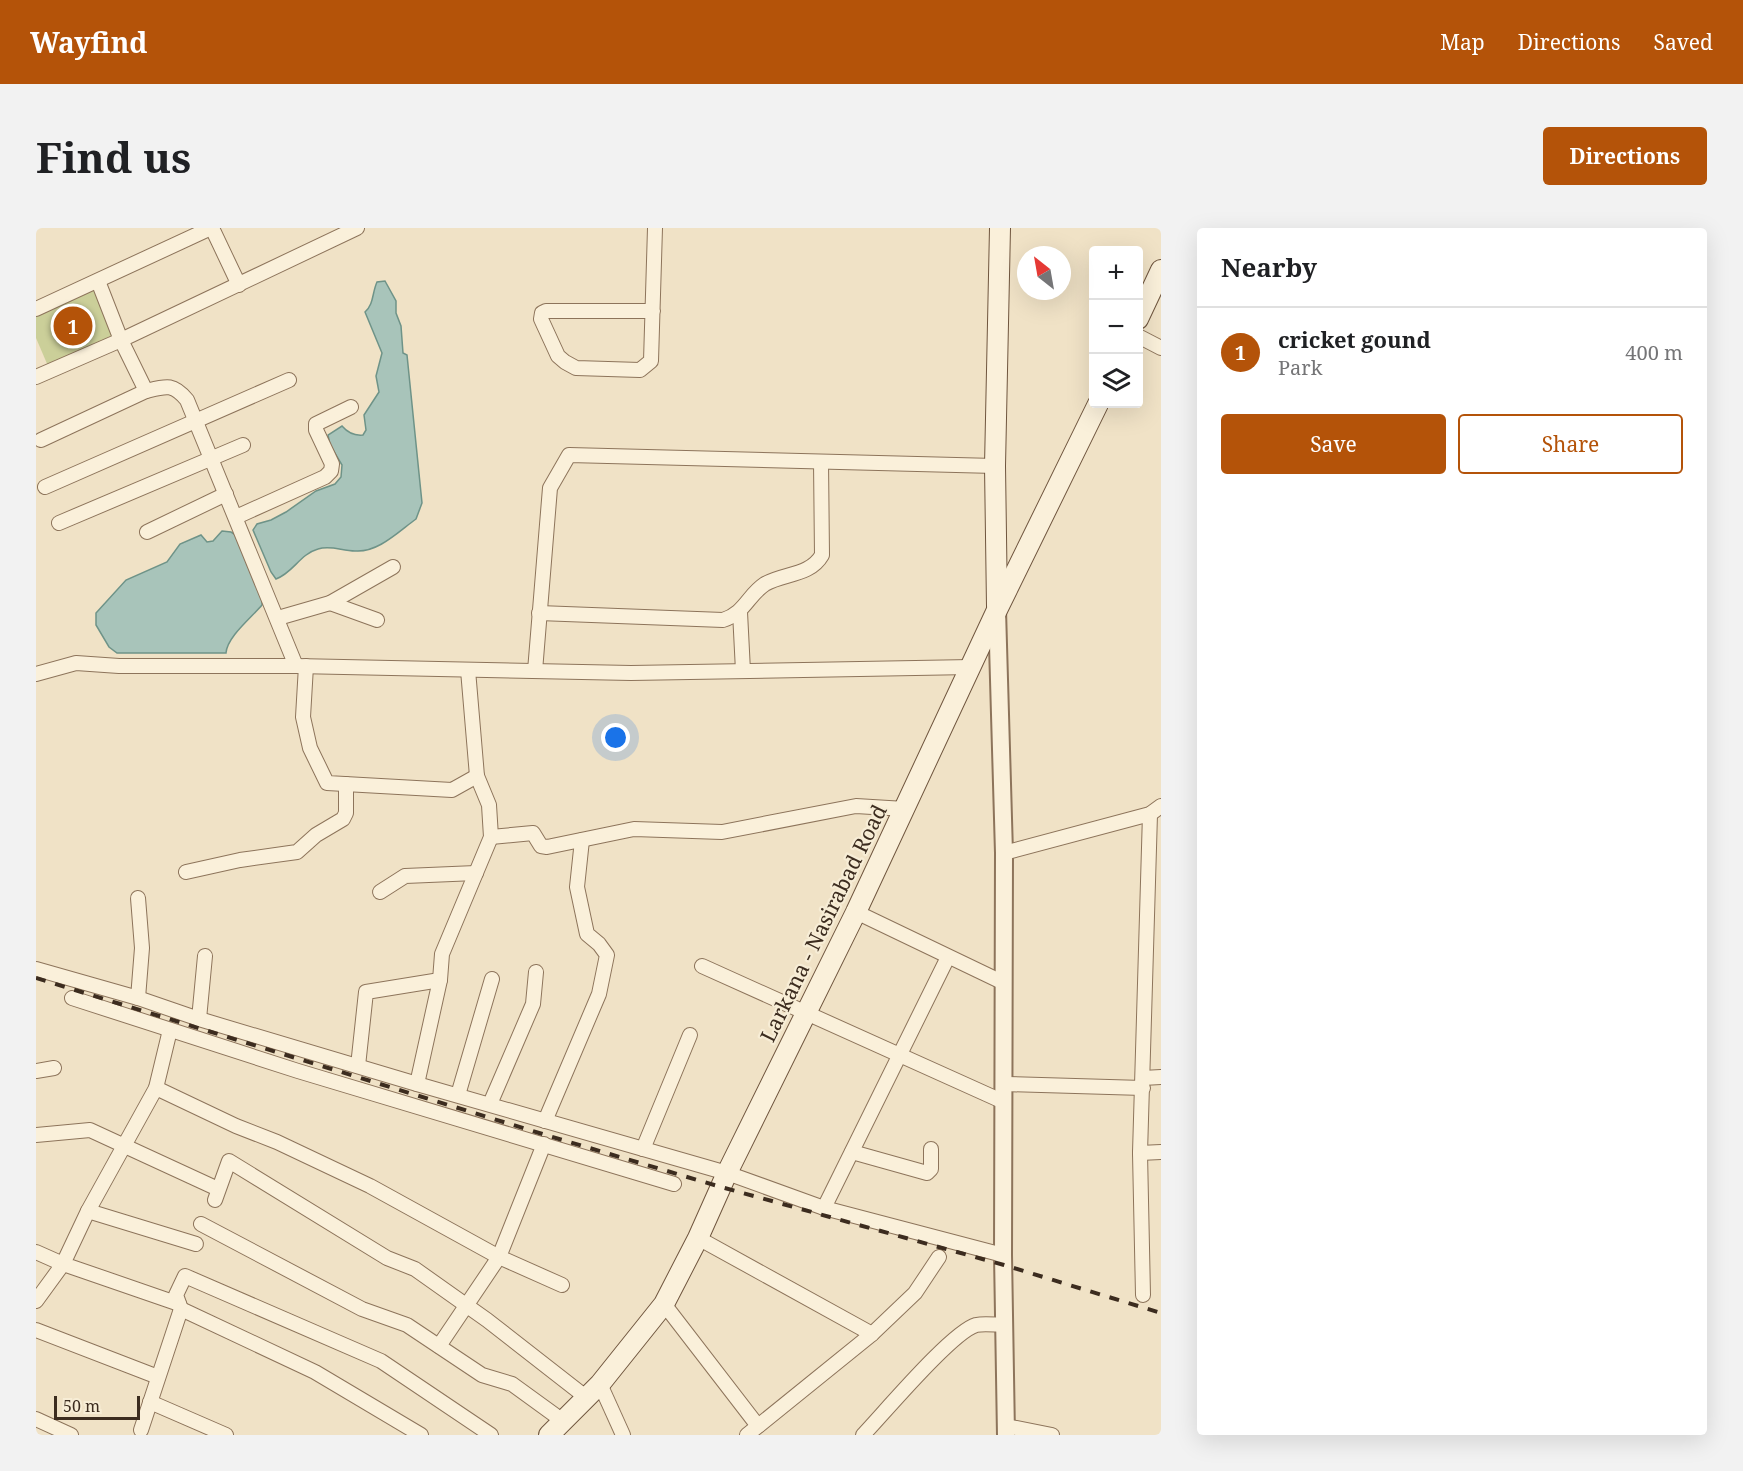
<!DOCTYPE html>
<html lang="en">
<head>
<meta charset="utf-8">
<style>
	:root { --surface:#fff; --page:#f2f2f2; --text:#202124; --muted:#757577; --line:#e0e0e0; --accent:#b45309 }
	body { margin:0; font-family:"Noto Serif",serif; background:var(--page); color:var(--text) }
	.controls { position:absolute; right:18px; top:18px; display:grid; overflow:hidden; border-radius:6px; box-shadow:0 6px 24px #0002 }
	.controls button { width:54px; height:54px; display:grid; place-items:center; padding:0; border:0; border-bottom:2px solid var(--line); background:var(--surface); color:var(--text); font:30px sans-serif }
	.compass { position:absolute; left:981px; top:18px; width:54px; height:54px; border-radius:50%; background:var(--surface); box-shadow:0 6px 24px #0002; rotate:329deg }
	.scale { position:absolute; left:18px; bottom:15px; width:86px; box-sizing:border-box; padding-left:6px; border:3px solid #3c2c1f; border-top:0; font-size:16px; line-height:21px; white-space:nowrap; color:#3c2c1f; -webkit-text-stroke:4px #f7edd6; paint-order:stroke }
	.you { position:absolute; left:580px; top:510px; width:21px; height:21px; margin:-15px; border:4px solid #fff; border-radius:50%; background:#1a73e8; box-shadow:0 0 0 9px #1a73e833 }
	.badge { display:grid; place-items:center; width:39px; height:39px; border-radius:50%; background:var(--accent); color:#fff; font-size:20px; font-weight:700 }
	.pin { position:absolute; translate:-50% -50%; border:3px solid #fff; box-shadow:0 2px 6px #0006 }
	.list { margin:0; padding:0; list-style:none }
	h2 { display:flex; justify-content:space-between; align-items:center; height:78px; margin:0; padding:0 24px; font-size:26px }
	h2 small { font-size:20px; font-weight:400; color:var(--muted) }
	.list li { display:grid; grid-template-columns:39px 1fr auto; gap:18px; align-items:center; box-sizing:border-box; height:90px; padding:0 24px; border-top:2px solid var(--line) }
	.list b { display:block; font-size:22px; white-space:nowrap }
	.list p { margin:0; font-size:20px; white-space:nowrap; color:var(--muted) }
	.list em { font-size:20px; font-style:normal; color:var(--muted) }
	.actions { display:flex; gap:12px; padding:18px 24px }
	.actions a { flex:1; padding:14px 0; border:2px solid var(--accent); border-radius:6px; text-align:center; font-size:21px; color:var(--accent) }
	.actions .main { background:var(--accent); color:#fff }
	.icon { flex:none; width:33px; height:33px; fill:none; stroke:currentColor; stroke-width:2; stroke-linecap:round; stroke-linejoin:round }
	.map { position:relative; flex:none; width:1125px; height:1207px; overflow:hidden; border-radius:6px }
	header { display:flex; align-items:center; gap:36px; box-sizing:border-box; height:84px; padding:0 30px; background:var(--accent); color:#fff }
	header strong { font-size:28px }
	nav { display:flex; gap:33px; margin-inline-start:auto; font-size:21px }
	.intro { display:flex; align-items:center; justify-content:space-between; box-sizing:border-box; height:144px; padding:0 36px }
	h1 { margin:0; font-size:42px }
	.button { padding:15px 27px; border-radius:6px; background:var(--accent); color:#fff; font-size:21px; font-weight:700 }
	main { display:flex; gap:36px; padding:0 36px }
	aside { flex:1; background:var(--surface); border-radius:6px; box-shadow:0 6px 24px #0002 }
	.map>svg:first-child { display:block }
	.green { fill:#cbcf99 }
	.water { fill:#a8c4ba; stroke:#6e9388; stroke-width:1.5 }
	.lines { fill:none; stroke-linecap:round; stroke-linejoin:round }
	.minor-casing { stroke:#8d745b; stroke-width:16 }
	.tertiary-casing { stroke:#8d745b; stroke-width:20 }
	.secondary-casing { stroke:#6f553e; stroke-width:22 }
	.minor { stroke:#faf0da; stroke-width:14 }
	.tertiary { stroke:#faf0da; stroke-width:16 }
	.secondary { stroke:#faf0da; stroke-width:20 }
	.rail { stroke:#3c2c1f; stroke-width:4; stroke-dasharray:10 10; stroke-linecap:butt }
	.labels { text-anchor:middle; dominant-baseline:central; stroke-width:4.5; stroke-linejoin:round; paint-order:stroke }
	.street-label { font-size:21px; fill:#3c2c1f; stroke:#f7edd6 }
</style>
</head>
<body>
<header>
<strong>Wayfind</strong>
<nav><a>Map</a><a>Directions</a><a>Saved</a></nav>
</header>
<div class="intro"><h1>Find us</h1><a class="button">Directions</a></div>
<main>
<div class="map">
<svg width="1125" height="1207" viewBox="0 0 1125 1207">
	<rect width="100%" height="100%" fill="#f0e2c6"/>
	<polygon class="green" points="58,62 78,109 12,138 0,110 0,87"/>
	<g class="water">
		<path d="M349,53L360,73V85L365,98L367,125L371,127L386,275L380,291C363,303 342,325 319,323C306,323 295,317 282,321C264,326 257,345 240,351L235,344L217,302L221,296L235,292L250,284L280,263L299,256L305,249L306,237L294,217L292,207L306,198C312,205 318,208 327,207L330,202L328,187L343,164L340,148L346,125L329,84C338,76 336,65 341,54Z"/>
		<path d="M186,303L195,304L203,309L226,363V377C215,390 191,409 190,425H81L73,419L60,397V385L90,352L131,334L144,316L165,307L171,314L177,313Z"/>
	</g>
	<g class="lines">
		<defs>
			<g id="minor">
				<polyline points="176,0 203,57"/>
				<polyline points="0,81 175,0"/>
				<polyline points="617,83 510,83 506,85 505,91 522,128 529,134 540,140 604,142 615,133 619,0"/>
				<polyline points="1102,108 1125,120"/>
				<polyline points="0,149 85,112 62,53"/>
				<polyline points="5,212 110,163"/>
				<polyline points="9,259 253,152"/>
				<polyline points="200,289 289,249 295,243 296,236 280,202 280,196 315,179"/>
				<polyline points="23,295 207,217"/>
				<polyline points="111,304 190,266"/>
				<polyline points="294,375 341,392"/>
				<polyline points="704,384 707,443"/>
				<path d="M503,385L687,392C709,385 712,367 729,356C748,345 774,348 786,327L785,234"/>
				<polyline points="242,390 294,375 357,339"/>
				<path d="M260,438L151,172C137,155 130,158 110,163L85,112L321,0"/>
				<polyline points="270,438 267,489 274,520 291,555 416,562 441,548"/>
				<polyline points="499,443 514,260 533,227 959,238"/>
				<polyline points="0,446 40,435 83,438 260,438 595,445 935,439"/>
				<polyline points="455,609 497,605 505,618 511,619 598,601 686,604 820,578 869,581"/>
				<polyline points="968,625 1114,586 1125,578"/>
				<polyline points="150,644 204,632 261,624 280,607 307,591 310,585 310,556"/>
				<polyline points="344,664 369,648 440,645"/>
				<polyline points="102,670 106,720 102,770"/>
				<polyline points="820,684 968,755"/>
				<polyline points="666,738 968,874"/>
				<polyline points="0,741 102,770 163,791 381,856 691,945 788,980 967,1027"/>
				<polyline points="36,770 262,843 638,956"/>
				<polyline points="163,791 169,728"/>
				<polyline points="134,802 120,860 52,983 27,1036 143,1076"/>
				<polyline points="322,838 330,764 404,752"/>
				<polyline points="0,843 18,840"/>
				<polyline points="1107,850 1125,849"/>
				<polyline points="381,856 404,752 406,726 455,609 453,577 441,548 432,442"/>
				<polyline points="969,856 1107,860"/>
				<polyline points="120,860 200,898 241,914 334,958 463,1029 526,1057"/>
				<polyline points="422,867 456,751"/>
				<polyline points="454,876 497,776 500,744"/>
				<polyline points="509,893 563,766 571,727 563,716 551,706 541,659 546,612"/>
				<polyline points="0,907 54,902 182,961"/>
				<polyline points="607,921 654,807"/>
				<polyline points="816,924 891,945 895,941 895,921"/>
				<polyline points="1104,925 1125,924"/>
				<polyline points="179,972 193,933 351,1030 379,1041 451,1092 551,1170"/>
				<polyline points="788,980 912,729"/>
				<polyline points="52,983 160,1016"/>
				<polyline points="165,996 326,1081 371,1097 446,1147 476,1156 527,1193"/>
				<polyline points="662,1010 836,1106"/>
				<polyline points="0,1024 27,1036 0,1073"/>
				<polyline points="1107,1067 1104,925 1114,586"/>
				<polyline points="628,1076 722,1198"/>
				<polyline points="145,1081 140,1067 149,1048 345,1133 455,1207"/>
				<polyline points="0,1102 122,1149"/>
				<polyline points="403,1118 463,1029 508,916"/>
				<polyline points="564,1156 587,1207"/>
				<polyline points="114,1174 190,1207"/>
				<polyline points="0,1191 35,1207"/>
				<polyline points="970,1198 1016,1207"/>
				<polyline points="105,1202 145,1081 279,1144 385,1207"/>
				<polyline points="711,1207 836,1106 879,1065 903,1029"/>
				<path d="M827,1207C848,1185 916,1104 940,1097C949,1095 960,1097 968,1097"/>
			</g>
			<polyline id="tertiary" points="961,382 968,625 967,1027 970,1207"/>
			<g id="secondary">
				<polyline points="1102,91 1125,42"/>
				<polyline points="961,378 959,238 964,0"/>
				<polyline points="513,1207 564,1156 628,1076 662,1010 691,945 820,684 961,382 1062,176"/>
			</g>
		</defs>
		<use href="#minor" class="minor-casing"/>
		<use href="#tertiary" class="tertiary-casing"/>
		<use href="#secondary" class="secondary-casing"/>
		<use href="#minor" class="minor"/>
		<use href="#tertiary" class="tertiary"/>
		<use href="#secondary" class="secondary"/>
		<polyline class="rail" points="0,750 513,908 685,959 968,1037 1125,1085"/>
	</g>
	<g class="labels">
		<g class="street-label">
			<text transform="translate(787 695) rotate(-64)">Larkana - Nasirabad Road</text>
		</g>
	</g>
</svg>
<div class="controls">
<button>+</button>
<button>−</button>
<button><svg class="icon" aria-label="layers" viewBox="0 0 24 24"><path d="M12 4l9 5-9 5-9-5zM3 14l9 5 9-5"/></svg></button>
</div>
<svg class="compass" viewBox="-18 -18 36 36"><path d="M0-13l5 13h-10z" fill="#e53935"/><path d="M0 13l5-13h-10z" fill="#757577"/></svg>
<div class="scale">50 m</div>
<div class="you"></div>
<div class="pin badge" style="left:37px;top:98px">1</div>
</div>
<aside>
<h2>Nearby<small></small></h2>
<ul class="list">
<li><span class="badge">1</span><div><b>cricket gound</b><p>Park</p></div><em>400 m</em></li>
</ul>
<div class="actions"><a class="main">Save</a><a>Share</a></div>
</aside>
</main>
</body>
</html>
